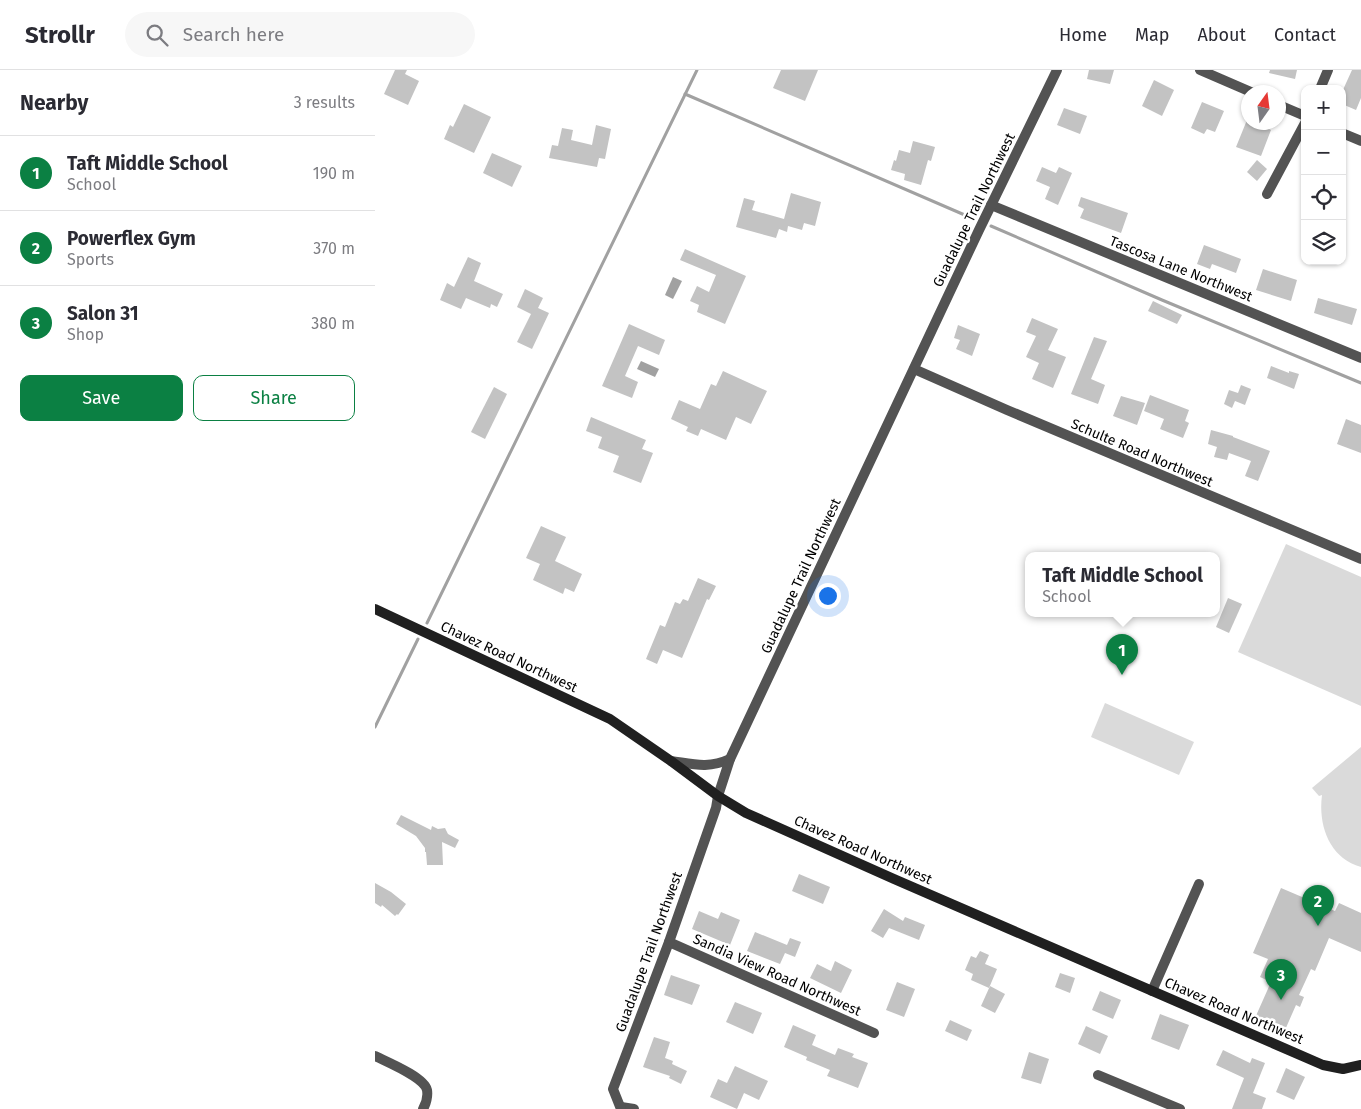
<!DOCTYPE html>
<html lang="en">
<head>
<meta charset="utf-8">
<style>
	:root { --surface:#fff; --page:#f7f7f7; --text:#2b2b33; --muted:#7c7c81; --line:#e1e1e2; --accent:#0b8043 }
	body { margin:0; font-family:"Fira Sans",sans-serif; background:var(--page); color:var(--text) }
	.controls { position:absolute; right:15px; top:15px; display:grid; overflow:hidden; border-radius:10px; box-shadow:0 1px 4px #0004 }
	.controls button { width:45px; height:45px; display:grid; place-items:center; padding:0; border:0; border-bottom:1px solid var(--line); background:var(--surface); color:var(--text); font:25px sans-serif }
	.compass { position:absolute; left:866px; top:15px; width:45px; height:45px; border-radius:50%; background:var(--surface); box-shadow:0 1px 4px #0004; rotate:14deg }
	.you { position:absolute; left:452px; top:525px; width:18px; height:18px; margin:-12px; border:4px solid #fff; border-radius:50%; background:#1a73e8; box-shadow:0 0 0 8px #1a73e833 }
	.badge { display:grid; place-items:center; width:32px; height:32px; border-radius:50%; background:var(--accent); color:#fff; font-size:16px; font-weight:700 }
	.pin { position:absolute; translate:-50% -41px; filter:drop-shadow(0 1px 2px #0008) }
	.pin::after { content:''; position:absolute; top:26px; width:18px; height:15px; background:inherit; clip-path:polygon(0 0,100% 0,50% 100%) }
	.popup { position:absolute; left:650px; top:482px; width:195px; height:65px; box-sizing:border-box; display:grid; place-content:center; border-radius:10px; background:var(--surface); filter:drop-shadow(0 1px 4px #0005); font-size:16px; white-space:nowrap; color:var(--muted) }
	.popup b { font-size:19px; color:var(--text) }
	.popup::after { content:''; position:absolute; left:50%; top:100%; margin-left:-10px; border:10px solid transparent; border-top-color:var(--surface) }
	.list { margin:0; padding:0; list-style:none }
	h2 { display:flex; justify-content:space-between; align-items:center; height:65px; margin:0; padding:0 20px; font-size:21px }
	h2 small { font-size:16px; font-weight:400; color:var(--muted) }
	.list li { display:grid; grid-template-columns:32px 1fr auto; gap:15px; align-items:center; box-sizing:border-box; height:75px; padding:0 20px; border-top:1px solid var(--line) }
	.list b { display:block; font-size:19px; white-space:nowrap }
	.list p { margin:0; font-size:16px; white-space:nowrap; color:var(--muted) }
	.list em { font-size:16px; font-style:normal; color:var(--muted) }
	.actions { display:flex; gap:10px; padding:15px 20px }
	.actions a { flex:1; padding:11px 0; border:1px solid var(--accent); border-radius:10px; text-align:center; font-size:18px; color:var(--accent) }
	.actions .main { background:var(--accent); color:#fff }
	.icon { flex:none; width:28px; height:28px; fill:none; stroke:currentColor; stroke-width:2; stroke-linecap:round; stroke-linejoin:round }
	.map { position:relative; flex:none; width:986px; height:1039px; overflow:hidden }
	header { display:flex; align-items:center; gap:30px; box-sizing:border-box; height:70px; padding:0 25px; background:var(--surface); border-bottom:1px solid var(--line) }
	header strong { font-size:24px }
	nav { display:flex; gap:28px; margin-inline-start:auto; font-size:18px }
	.search { width:350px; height:45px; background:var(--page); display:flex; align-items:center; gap:12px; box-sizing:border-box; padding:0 18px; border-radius:28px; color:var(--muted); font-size:19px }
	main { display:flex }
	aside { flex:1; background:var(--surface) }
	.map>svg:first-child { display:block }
	.green { fill:#dadada }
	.water { fill:#a1a1a1 }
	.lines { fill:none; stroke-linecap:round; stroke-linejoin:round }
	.stream { stroke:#a1a1a1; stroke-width:3 }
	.building { fill:#c3c3c3 }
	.street { stroke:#535353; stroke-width:10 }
	.secondary { stroke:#202020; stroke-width:10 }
	.labels { text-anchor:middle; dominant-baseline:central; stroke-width:5; stroke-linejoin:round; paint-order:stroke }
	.street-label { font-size:14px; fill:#000; stroke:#fff }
</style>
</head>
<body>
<header>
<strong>Strollr</strong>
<div class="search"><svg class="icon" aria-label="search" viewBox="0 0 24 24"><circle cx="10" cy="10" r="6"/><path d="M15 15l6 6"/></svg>Search here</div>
<nav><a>Home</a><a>Map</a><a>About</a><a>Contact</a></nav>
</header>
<main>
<aside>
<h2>Nearby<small>3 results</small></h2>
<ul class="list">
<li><span class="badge">1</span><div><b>Taft Middle School</b><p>School</p></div><em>190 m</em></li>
<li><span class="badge">2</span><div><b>Powerflex Gym</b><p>Sports</p></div><em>370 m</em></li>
<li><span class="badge">3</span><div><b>Salon 31</b><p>Shop</p></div><em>380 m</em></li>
</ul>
<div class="actions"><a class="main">Save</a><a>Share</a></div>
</aside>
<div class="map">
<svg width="986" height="1039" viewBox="0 0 986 1039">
	<rect width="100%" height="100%" fill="#fff"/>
	<g class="green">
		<polygon points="911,474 986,507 986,636 863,582"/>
		<polygon points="730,633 819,672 804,705 716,667"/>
		<path d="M986,677V797C954,788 943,755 947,725L944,726L937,718Z"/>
	</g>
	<g class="water">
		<polygon points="298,207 307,211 298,229 290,225"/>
		<polygon points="266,291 284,299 280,307 262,299"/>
	</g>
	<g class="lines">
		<g class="stream">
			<polyline points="310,24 599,149"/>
			<polyline points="616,156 787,230 986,313"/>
			<polyline points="52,553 322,0"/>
			<polyline points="0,657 43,569"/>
		</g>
	</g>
	<g class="building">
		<polygon points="20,0 32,0 30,4 44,11 33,35 9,24"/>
		<polygon points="406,0 443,0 430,31 398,18"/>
		<polygon points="714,0 739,0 735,14 712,9"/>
		<polygon points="895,0 922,0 920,9 894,3"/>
		<polygon points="977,0 986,0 986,28 981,40 967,34 967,22"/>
		<polygon points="779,10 799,20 787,46 767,36"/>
		<polygon points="827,32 849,41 840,62 832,59 829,64 816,58"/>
		<polygon points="89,34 116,47 99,83 69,69 75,55 78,57"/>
		<polygon points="689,38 712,46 705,64 682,55"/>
		<polygon points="872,50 874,52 878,52 896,60 886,86 861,77"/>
		<polygon points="221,55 236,59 230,89 224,88 222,97 174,88 177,75 183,76 187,58 198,60 196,70 217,75"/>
		<polygon points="538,71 560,77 556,91 553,90 546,115 529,110 530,104 516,100 519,90 521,91 524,80 535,83"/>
		<polygon points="117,83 147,96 137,117 108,103"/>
		<polygon points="882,90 892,99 882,111 872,102"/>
		<polygon points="667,97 681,103 684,97 697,103 683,135 670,129 675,117 661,111"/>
		<polygon points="416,123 446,132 440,156 429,153 427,160 413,156 412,162 404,159 401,168 361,157 369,128 380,131 377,140 409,149"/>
		<polygon points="706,127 753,143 746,163 705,148 709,139 703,136"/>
		<polygon points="829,175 866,189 861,203 837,194 835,199 822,194"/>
		<polygon points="310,179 371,206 350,254 322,242 324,235 315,231 322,216 334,222 341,205 305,190"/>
		<polygon points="93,187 106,193 99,211 128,224 122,237 116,234 115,238 91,228 86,239 65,230 72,213 79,217"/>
		<polygon points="888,199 922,210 916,231 881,220"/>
		<polygon points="150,219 168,228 163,238 174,243 157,279 142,272 156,244 142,237"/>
		<polygon points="943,228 982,239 977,255 939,243"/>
		<polygon points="778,231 807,245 802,254 773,241"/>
		<polygon points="657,248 683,259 673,280 691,287 678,318 657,309 664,293 651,287 661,266 651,262"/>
		<polygon points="254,254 290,270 284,285 263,276 250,306 263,312 257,328 227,316"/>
		<polygon points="583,255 605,264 597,286 581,279 585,270 579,268"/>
		<polygon points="719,267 732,271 716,309 730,315 723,334 696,324"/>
		<polygon points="896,296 914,303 914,301 924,304 919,319 892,308"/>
		<polygon points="348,301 392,321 376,354 361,347 351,370 326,359 323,366 311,361 313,357 296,349 304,330 325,339 336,314 341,316"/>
		<polygon points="866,315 876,319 870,335 860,331 857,338 849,334 854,320 863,323"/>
		<polygon points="119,317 132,324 110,369 96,362"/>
		<polygon points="775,325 814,340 810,351 814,353 808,368 785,359 789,349 769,341"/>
		<polygon points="746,326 770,333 762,355 738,346"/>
		<polygon points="216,347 271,370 267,379 278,383 266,413 238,402 244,386 223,378 227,367 211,361"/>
		<polygon points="971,349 986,355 986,383 962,374"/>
		<polygon points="836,360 858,366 858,367 895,381 883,411 870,406 876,391 854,383 852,390 839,387 842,377 833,374"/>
		<polygon points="166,456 191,467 180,491 207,504 199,522 190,518 188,524 158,510 165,494 151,488"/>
		<polygon points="323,508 341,516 334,530 332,529 307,588 288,580 282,594 271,589 285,555 290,557 300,532 305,534 308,529 313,531"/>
		<polygon points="853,528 867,534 854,563 841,557"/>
		<polygon points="26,745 56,760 57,756 63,759 70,758 73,764 84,770 80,778 67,772 68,795 52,795 51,782 50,782 50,778 41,766 21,754"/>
		<polygon points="424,804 455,817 448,834 417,821"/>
		<polygon points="0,813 16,822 31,834 23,845 22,844 20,846 7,835 6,837 0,833"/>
		<polygon points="906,818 960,841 964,833 986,843 986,882 954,868 940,901 936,899 924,925 929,927 925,937 921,935 910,960 880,948 896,912 885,907 893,889 878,883"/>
		<polygon points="509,839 528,851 530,847 550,855 544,870 514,858 508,868 496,861"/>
		<polygon points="324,841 343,849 346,842 365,850 355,875 317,859"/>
		<polygon points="380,862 412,875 415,868 426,872 420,887 410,883 405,894 372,881"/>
		<polygon points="605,881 614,885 610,894 622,899 614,918 596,910 598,904 590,900 596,886 601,888"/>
		<polygon points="460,891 477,900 466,923 435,908 442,894 456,901"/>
		<polygon points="685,903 700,908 695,923 680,917"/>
		<polygon points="296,905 325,915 317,935 289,925"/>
		<polygon points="522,912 540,919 529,947 511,940"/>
		<polygon points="615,916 630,924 620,943 606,936"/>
		<polygon points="725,921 746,930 738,949 717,940"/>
		<polygon points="360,932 387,943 378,964 351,952"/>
		<polygon points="785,944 814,955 804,980 776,969"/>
		<polygon points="575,950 597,960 592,971 570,961"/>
		<polygon points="418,955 441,965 437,975 460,985 463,978 479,984 477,987 493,993 483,1018 452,1006 455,1000 431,990 432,987 409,977"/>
		<polygon points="711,956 733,966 725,984 703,974"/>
		<polygon points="279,967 295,972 290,988 298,991 297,994 312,1001 306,1014 294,1008 295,1006 268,997"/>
		<polygon points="848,980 875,993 877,988 890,993 878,1023 891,1028 887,1039 857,1039 869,1008 841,995"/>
		<polygon points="654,982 674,989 666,1014 646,1008"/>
		<polygon points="360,996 393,1011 384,1030 369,1023 362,1039 335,1027 343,1009 352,1013"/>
		<polygon points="911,998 930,1007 919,1030 901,1022"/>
	</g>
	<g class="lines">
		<g class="street">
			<polyline points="825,0 876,22"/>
			<polyline points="945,19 953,0"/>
			<polyline points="904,35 930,46"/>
			<polyline points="967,63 986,71"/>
			<polyline points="892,124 930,53"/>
			<polyline points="616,135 986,288"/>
			<polyline points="539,299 632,340 986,489"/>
			<path d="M296,691C318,694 333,699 355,689"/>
			<polyline points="294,872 499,963"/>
			<polyline points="777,921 824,814"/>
			<path d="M0,986C12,992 49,1007 52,1020C53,1026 51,1034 48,1039"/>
			<polyline points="723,1005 805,1039"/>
			<polyline points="246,1037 259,1039"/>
			<polyline points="246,1039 238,1019 294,872 341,738 343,726 355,689 604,160 682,0"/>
		</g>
		<polyline class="secondary" points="0,539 235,649 296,691 343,726 371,743 519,809 948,995 968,999 986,995"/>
	</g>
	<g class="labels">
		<g class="street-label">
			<text transform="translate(599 140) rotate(-64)">Guadalupe Trail Northwest</text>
			<text transform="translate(806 199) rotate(22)">Tascosa Lane Northwest</text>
			<text transform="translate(767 383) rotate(23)">Schulte Road Northwest</text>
			<text transform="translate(426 506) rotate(-65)">Guadalupe Trail Northwest</text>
			<text transform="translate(134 587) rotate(25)">Chavez Road Northwest</text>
			<text transform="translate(488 780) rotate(24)">Chavez Road Northwest</text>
			<text transform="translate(274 882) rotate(-70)">Guadalupe Trail Northwest</text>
			<text transform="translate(402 905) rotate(24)">Sandia View Road Northwest</text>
			<text transform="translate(859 941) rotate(23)">Chavez Road Northwest</text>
		</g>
	</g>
</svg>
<div class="controls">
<button>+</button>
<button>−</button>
<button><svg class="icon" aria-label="locate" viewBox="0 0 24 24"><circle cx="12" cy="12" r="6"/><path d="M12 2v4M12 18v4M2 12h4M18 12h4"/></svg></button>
<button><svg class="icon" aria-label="layers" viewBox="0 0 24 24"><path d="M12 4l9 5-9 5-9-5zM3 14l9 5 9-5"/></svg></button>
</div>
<svg class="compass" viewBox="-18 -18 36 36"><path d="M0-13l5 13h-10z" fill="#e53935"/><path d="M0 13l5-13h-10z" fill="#7c7c81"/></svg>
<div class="you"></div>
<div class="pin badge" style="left:747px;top:605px">1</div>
<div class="popup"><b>Taft Middle School</b>School</div>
<div class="pin badge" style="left:943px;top:856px">2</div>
<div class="pin badge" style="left:906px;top:930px">3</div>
</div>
</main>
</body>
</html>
